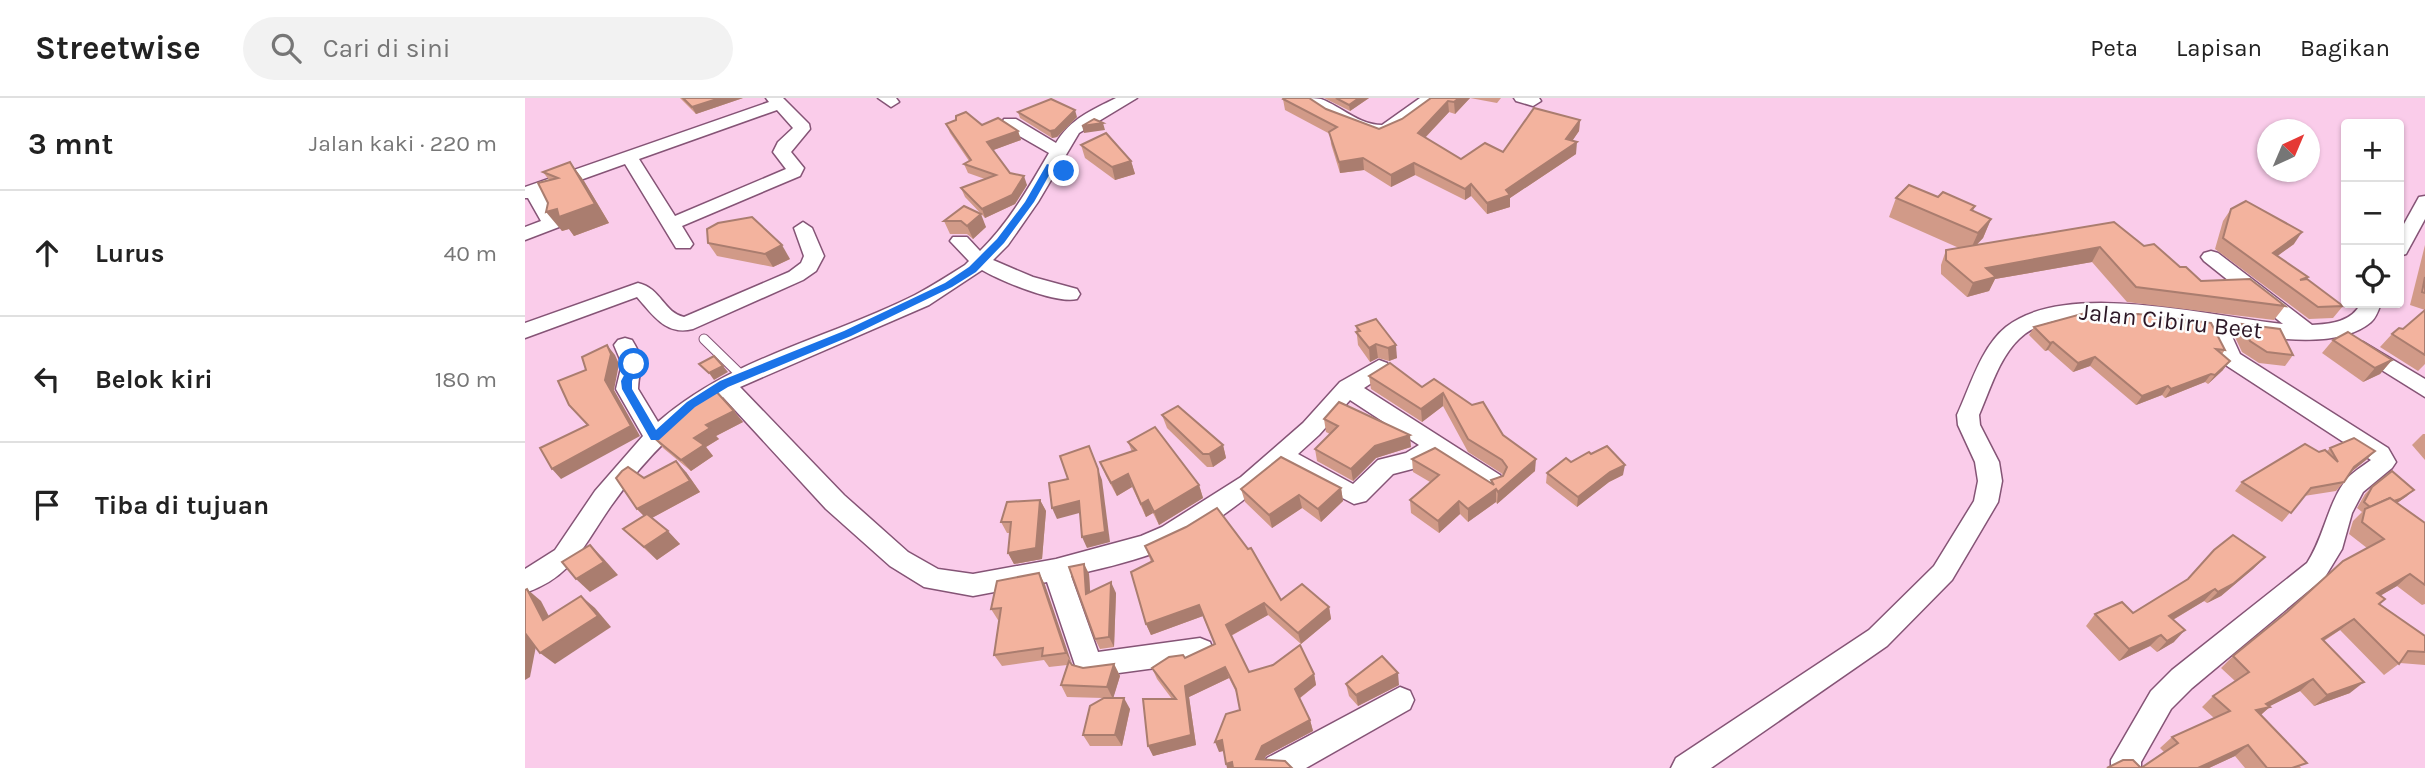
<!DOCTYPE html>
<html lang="id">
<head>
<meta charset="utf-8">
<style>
	:root { --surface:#fff; --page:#f2f2f2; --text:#222; --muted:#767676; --line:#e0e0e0 }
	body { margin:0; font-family:Karla,sans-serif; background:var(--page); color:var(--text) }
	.controls { position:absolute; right:21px; top:21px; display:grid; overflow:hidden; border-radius:7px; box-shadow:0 2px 5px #0004 }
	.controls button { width:63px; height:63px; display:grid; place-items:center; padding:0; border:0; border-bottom:2px solid var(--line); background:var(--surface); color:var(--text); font:35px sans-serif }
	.compass { position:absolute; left:1732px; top:21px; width:63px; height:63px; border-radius:50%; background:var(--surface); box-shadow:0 2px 5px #0004; rotate:44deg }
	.stop { position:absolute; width:21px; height:21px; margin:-16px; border:5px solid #1a73e8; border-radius:50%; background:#fff }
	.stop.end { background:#1a73e8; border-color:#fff; box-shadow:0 2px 7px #0008 }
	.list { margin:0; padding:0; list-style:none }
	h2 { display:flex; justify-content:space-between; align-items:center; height:91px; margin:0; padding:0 28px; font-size:30px }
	h2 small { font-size:23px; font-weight:400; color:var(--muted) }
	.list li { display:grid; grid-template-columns:46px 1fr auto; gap:21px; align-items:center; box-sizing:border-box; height:126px; padding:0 28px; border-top:2px solid var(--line) }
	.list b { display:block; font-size:26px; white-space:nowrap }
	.list em { font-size:23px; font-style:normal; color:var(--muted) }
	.icon { flex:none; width:38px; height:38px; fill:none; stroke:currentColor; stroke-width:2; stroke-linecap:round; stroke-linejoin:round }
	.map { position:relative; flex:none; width:1900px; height:670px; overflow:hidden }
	header { display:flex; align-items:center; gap:42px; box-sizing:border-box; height:98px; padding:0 35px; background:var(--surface); border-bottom:2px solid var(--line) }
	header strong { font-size:33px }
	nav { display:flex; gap:38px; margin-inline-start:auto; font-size:24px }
	.search { width:490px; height:63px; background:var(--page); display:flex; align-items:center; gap:18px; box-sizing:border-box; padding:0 24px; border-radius:38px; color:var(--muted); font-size:26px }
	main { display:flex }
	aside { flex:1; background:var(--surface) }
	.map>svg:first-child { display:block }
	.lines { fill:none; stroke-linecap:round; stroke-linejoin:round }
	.lane-casing { stroke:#855476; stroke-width:11 }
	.street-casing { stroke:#855476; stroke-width:3 }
	.lane { stroke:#fff; stroke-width:9 }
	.street { fill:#fff; fill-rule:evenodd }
	.wall { fill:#d19a88 }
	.shaded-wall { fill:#aa7d6f }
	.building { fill:#f3b39e; stroke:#aa7d6f; stroke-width:2 }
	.route { fill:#1a73e8 }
	.labels { text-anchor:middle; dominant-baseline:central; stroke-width:5; stroke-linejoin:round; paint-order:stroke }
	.street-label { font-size:24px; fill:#2c1726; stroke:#fdfdfd }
</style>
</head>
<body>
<header>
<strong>Streetwise</strong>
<div class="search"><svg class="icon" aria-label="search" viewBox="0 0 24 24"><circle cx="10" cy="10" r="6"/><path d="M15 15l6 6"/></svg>Cari di sini</div>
<nav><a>Peta</a><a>Lapisan</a><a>Bagikan</a></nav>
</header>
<main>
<aside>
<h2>3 mnt<small>Jalan kaki · 220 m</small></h2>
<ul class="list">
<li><svg class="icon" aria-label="ahead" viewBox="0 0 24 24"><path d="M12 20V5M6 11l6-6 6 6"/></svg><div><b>Lurus</b></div><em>40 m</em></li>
<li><svg class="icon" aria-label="left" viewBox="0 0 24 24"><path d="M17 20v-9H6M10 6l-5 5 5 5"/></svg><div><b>Belok kiri</b></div><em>180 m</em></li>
<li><svg class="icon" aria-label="arrive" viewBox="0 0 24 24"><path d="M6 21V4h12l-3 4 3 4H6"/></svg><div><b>Tiba di tujuan</b></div></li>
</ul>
</aside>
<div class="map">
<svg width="1900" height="670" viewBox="0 0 1900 670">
	<rect width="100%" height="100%" fill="#faccea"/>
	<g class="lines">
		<defs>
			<g id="lane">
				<polyline points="525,68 544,76"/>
				<polyline points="179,241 217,278"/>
			</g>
			<g id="street">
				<path d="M241,0H258L284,26L285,31L266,54L279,70L275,78L157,128L168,146L165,150H151L100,66L19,95L36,125L34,129L0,142V129L16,123L3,100H0V89L244,4ZM252,12L268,30L253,44L248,54L261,71L150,118L114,61Z"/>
				<polygon points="353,0 371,0 374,4 366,9"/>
				<path d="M591,0H612L554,35L513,104L483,147L468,162L508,179L552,191L555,196L552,201C531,206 476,183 457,172L404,207L215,289L319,397L383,454L413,471L448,476L531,461L616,438L637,429L716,379L778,325L815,284L854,262L862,265L865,270L862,275L839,290L975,377L979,383L975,389L967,392L959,389L912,359L895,369L868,376L841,403L829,406L758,369C720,402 677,437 629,455C602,465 573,471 546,478L573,554L675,540L685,544L688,552L685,560L675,564L564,579L554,576L550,567L522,484L448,498L399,489L365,468L301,411L198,299C153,325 116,366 86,408C59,446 49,478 0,495V471L30,452L70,393L118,338L91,291L97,266L89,247L93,242L100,240L107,242C123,268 114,265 113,291L133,324C207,259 303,241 390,197C407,188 424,177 440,167L444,163L425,143L428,139H442L455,153C484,125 504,89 524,55L479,29L477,25L479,21H491L531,45C545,21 567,12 591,0ZM825,302L894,347L881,355L853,362L828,386L773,356L794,337Z"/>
				<path d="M774,0C781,0 790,0 796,1C817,9 834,27 857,27L895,0H914C906,10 877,32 865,36C844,43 787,16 774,0Z"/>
				<polygon points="989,0 1014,0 1016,3 1008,8 991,3"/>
				<polygon points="1900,98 1900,121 1881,156 1874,158 1874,135 1894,99"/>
				<path d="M278,124L287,130L299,158L291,173L278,182L168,231C141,238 128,217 112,199L0,240V225L113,185C136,190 139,215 159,219L264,174L276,165L279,158L269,130Z"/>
				<path d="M1686,153L1693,155L1787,227C1806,226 1827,224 1836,205H1856C1854,211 1851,220 1846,224C1813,252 1744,240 1705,234L1715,256L1863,350L1871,364L1867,370L1838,394L1827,415L1817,451L1800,479L1667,590L1646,611L1616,664V670H1586V662L1626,593L1647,572L1782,465C1799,439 1802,408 1820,383C1826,375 1838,368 1846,362L1699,266L1682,231C1632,223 1534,202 1494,241C1474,260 1465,292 1454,317L1455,327L1474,364L1477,383L1473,404L1427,482L1362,548L1186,670H1146L1151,660L1344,532L1409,468L1449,403L1453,383L1450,364L1433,327L1432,317C1445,289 1456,249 1481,229C1541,181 1686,219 1758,226L1679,163L1676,159L1679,155Z"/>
				<polygon points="1838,244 1900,281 1900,299 1831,256 1827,251 1831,246"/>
				<polygon points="875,589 885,593 889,602 885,611 781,670 737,670 742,660"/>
			</g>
		</defs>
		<use href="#lane" class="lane-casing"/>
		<use href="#street" class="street-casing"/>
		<use href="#lane" class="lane"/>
		<use href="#street" class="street"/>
	</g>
	<g class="wall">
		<polygon points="155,0 218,0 171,16"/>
		<polygon points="799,0 844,0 825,13"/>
		<polygon points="906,0 976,0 972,5 945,0 930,16 924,14 900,40 936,61 978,54 1055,22 1054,33 1047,43 1051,56 985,100 985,109 962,116 946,98 940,102 890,77 866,89 839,72 815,75 806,46 805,36 760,12 758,1 801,11 854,31 877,21"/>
		<polygon points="493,14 552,19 532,39 527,40 495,20"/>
		<polygon points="421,26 457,27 493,33 496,42 468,52 485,75 502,87 490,106 460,120 440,99 436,90 460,81 443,75 439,66 444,63 425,35"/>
		<polygon points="556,47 606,63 610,76 590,82 560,60"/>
		<polygon points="45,64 59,83 84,125 49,138 44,131 37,133 23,105 24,82 18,74"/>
		<polygon points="1413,99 1450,108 1448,113 1466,121 1458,140 1451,147 1619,148 1676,183 1760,208 1749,222 1602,204 1567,164 1470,181 1464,193 1442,199 1416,176 1416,167 1421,152 1434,150 1364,119 1371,100"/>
		<polygon points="439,108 461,129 448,141 442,136 425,136 419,123"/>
		<polygon points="1706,111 1769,146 1752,158 1781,181 1818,208 1808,220 1784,221 1690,151 1698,123"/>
		<polygon points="183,145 265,161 248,169 192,158"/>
		<polygon points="1900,147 1900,212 1885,207"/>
		<polygon points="1900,212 1900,266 1893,273 1855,249 1867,236 1878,231"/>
		<polygon points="851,221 872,260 864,263 853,260 845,264 833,247 831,228"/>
		<polygon points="1571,223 1700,252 1697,256 1698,272 1683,286 1680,284 1640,300 1637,297 1611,307 1565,268 1548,274 1523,252 1520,253 1504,237 1509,229"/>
		<polygon points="1717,226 1768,257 1760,268 1734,265 1717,254 1709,237"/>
		<polygon points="1808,242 1867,262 1855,276 1838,284 1797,255"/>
		<polygon points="844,278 897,289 909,281 978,337 1010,373 972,406 971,404 943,424 935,416 914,435 886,415 885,402 905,384 888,374 887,361 966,385 966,382 978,377 976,375 943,354 918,308 897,324 846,291"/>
		<polygon points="209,313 218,324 191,338 194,341 181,349 188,358 166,373 138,350 128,339"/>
		<polygon points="637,317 698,347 701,360 688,369 682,369 642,330"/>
		<polygon points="799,321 886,349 851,360 828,383 792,363 790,351 805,336 801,334"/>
		<polygon points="1898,336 1900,336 1900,362 1887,347"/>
		<polygon points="603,344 674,387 678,400 634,427 628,415 621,419 607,389 592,398 581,378 575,364 607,354"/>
		<polygon points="1805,350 1850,353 1841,362 1826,374 1819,384 1811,393 1779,398 1757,424 1710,393 1717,384 1794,354 1802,353"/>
		<polygon points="1066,356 1098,377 1084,384 1052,409 1021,385 1022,375"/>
		<polygon points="161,374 175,394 127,420 155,446 132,462 98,431 119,418 112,411 119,380"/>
		<polygon points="1847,389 1882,398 1872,405 1900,425 1900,506 1897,507 1872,488 1855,498 1855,506 1900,538 1900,567 1875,565 1859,577 1815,532 1799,543 1825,595 1789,608 1775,593 1745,608 1736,617 1776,670 1720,670 1710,658 1684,670 1582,670 1616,670 1639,654 1635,650 1647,639 1689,620 1677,609 1688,598 1710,583 1696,570 1708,558 1842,450 1824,436 1828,423 1837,414 1832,410 1840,396"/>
		<polygon points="816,390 818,403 796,424 777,410 747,430 720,404 716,391"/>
		<polygon points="515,402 521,413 517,461 489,466 483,455 485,435 482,435 476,424"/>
		<polygon points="620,448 756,502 804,509 806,521 776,546 743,517 706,538 724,574 789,576 791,587 774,601 785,622 788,633 741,658 739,661 767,670 699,653 694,654 715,612 712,596 704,580 664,599 671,647 628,658 647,601 632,581 627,570 660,560 689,546 678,518 626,537 621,526 626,464"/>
		<polygon points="1740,459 1728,471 1696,498 1682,505 1679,503 1648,522 1649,544 1632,554 1625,548 1594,563 1561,528 1570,516 1608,515"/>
		<polygon points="559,466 564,476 565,494 591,495 589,549 575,551 570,541"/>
		<polygon points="514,475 520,487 546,566 558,570 589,566 595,578 588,600 605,611 597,648 565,648 558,637 578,600 542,599 536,587 542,567 524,569 519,562 477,568 469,557 474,522 473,522 466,511"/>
		<polygon points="821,586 874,587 833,608 824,598"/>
	</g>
	<g class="shaded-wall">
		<polygon points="195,0 218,0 171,16 167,9"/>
		<polygon points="834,0 844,0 825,13 824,7"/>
		<polygon points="934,0 945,0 930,16 929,4"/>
		<polygon points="923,3 924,14 893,47 893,35"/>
		<polygon points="550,12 552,19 532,39 527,40 525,33"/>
		<polygon points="1055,22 1054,33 1041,52 1052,44 1051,56 985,100 985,109 962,116 962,105 981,92 1041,41"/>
		<polygon points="578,25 580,32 559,35 557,28"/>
		<polygon points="493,33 496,42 466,53 462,44"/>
		<polygon points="838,60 839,72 815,75 814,64"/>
		<polygon points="606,63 610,76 590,82 587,69"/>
		<polygon points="45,64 59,83 84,125 49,138 44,131 37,133 21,114"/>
		<polygon points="889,65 890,77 866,89 866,77"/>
		<polygon points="499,78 502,87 490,106 460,120 457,111"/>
		<polygon points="946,86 946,98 940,102 940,91"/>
		<polygon points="456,116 461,129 448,141 442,128"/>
		<polygon points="1466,121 1458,140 1444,155 1453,135"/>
		<polygon points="1777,134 1769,146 1740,167 1748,155"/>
		<polygon points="257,147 265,161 248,169 240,156"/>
		<polygon points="1575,149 1567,164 1470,181 1464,193 1442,199 1448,185 1461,170"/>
		<polygon points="1528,244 1523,252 1520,253 1525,245"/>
		<polygon points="851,246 853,260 845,264 844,250"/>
		<polygon points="82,247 90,257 94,266 89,292 115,338 36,381 27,371 106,328 80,282"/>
		<polygon points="871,247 872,260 864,263 863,250"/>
		<polygon points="1570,259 1565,268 1548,274 1553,265"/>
		<polygon points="1867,262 1855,276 1838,284 1850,270"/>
		<polygon points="1705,263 1698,272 1683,286 1690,277"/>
		<polygon points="198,268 203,274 189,282 184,275"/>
		<polygon points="1686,276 1680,284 1640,300 1646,291"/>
		<polygon points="1643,288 1637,297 1611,307 1617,298"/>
		<polygon points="918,295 918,308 897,324 896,311"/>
		<polygon points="209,313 218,324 191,338 194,341 181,349 188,358 166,373 156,362 169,340 181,327"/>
		<polygon points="885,337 886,349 851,360 828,383 826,371 850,348"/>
		<polygon points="698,347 701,360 688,369 684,356"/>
		<polygon points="564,348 577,382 585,444 562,450 557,439"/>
		<polygon points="1850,353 1841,362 1821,378 1829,369"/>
		<polygon points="1011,361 1010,373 972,406 973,394"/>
		<polygon points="151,363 161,374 175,394 123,422 112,411"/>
		<polygon points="1100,367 1098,377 1084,384 1052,409 1053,399 1085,374"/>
		<polygon points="603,376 607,389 592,398 586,385"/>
		<polygon points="674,387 678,400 634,427 629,414"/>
		<polygon points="816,390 818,403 796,424 793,411"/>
		<polygon points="971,391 971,404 943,424 943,411"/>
		<polygon points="1889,392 1882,398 1868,408 1839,416"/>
		<polygon points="774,397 777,410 747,430 744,417"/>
		<polygon points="515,402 521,413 517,461 489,466 483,455"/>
		<polygon points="623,402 628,415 621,419 616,406"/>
		<polygon points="554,403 558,414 532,421 527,410"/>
		<polygon points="934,403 935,416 914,435 913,423"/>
		<polygon points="143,433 155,446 132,462 119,449"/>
		<polygon points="65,447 78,460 93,477 65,494 51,481"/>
		<polygon points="1740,459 1728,471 1696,498 1682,505 1693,494"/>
		<polygon points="559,466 564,476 566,507 561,496"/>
		<polygon points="514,475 520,487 547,566 541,555"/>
		<polygon points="1885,476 1872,488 1839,507 1852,495"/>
		<polygon points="586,484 591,495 589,549 584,539"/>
		<polygon points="2,491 16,503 32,534 18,522"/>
		<polygon points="1690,491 1679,503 1634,530 1644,518"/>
		<polygon points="56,498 70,510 86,529 30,566 15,555"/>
		<polygon points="739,505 743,517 705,538 701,527"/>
		<polygon points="674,507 678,518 626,537 621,526"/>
		<polygon points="804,509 806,521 776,546 773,535"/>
		<polygon points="1829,521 1815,532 1783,552 1797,541"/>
		<polygon points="1660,532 1649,544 1632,554 1642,543"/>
		<polygon points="0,534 12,543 5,579 0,582"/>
		<polygon points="1636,537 1625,548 1594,563 1604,551"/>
		<polygon points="589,566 595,578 588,601 582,589"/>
		<polygon points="700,569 704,580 664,599 671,647 628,658 623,648 660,588"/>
		<polygon points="873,575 874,587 833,608 831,597"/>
		<polygon points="789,576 791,587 772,602 770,591"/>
		<polygon points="1788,581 1775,593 1743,609 1745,609 1732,620 1731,612 1741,606"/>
		<polygon points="1839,584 1825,595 1789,608 1802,597"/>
		<polygon points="599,600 605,611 597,648 590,637"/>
		<polygon points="785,622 788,633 741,658 735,670 731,661 737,648"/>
		<polygon points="697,642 701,652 694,654 690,644"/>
		<polygon points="1723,647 1710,658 1684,670 1673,670"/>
		<polygon points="707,664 709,670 702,670 701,666"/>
	</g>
	<g class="building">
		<polygon points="158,0 195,0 167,9"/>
		<polygon points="759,0 784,0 801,11 854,31 877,21 906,0 934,0 929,4 923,3 893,35 936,61 960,45 978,54 1009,10 1055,22 1041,41 1052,44 981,92 985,97 962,105 946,86 940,91 889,65 866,77 838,60 814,64 804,34 812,29 758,1"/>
		<polygon points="811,0 834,0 824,7"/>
		<polygon points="526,1 550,12 530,32 525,33 493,14"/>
		<polygon points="441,14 457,27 473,20 493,33 462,44 485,75 499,78 487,97 457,111 436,90 471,77 439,66 446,62 421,26 431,22 431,18"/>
		<polygon points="569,21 578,25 557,28"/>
		<polygon points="581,35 606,63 587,69 556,47"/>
		<polygon points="45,64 70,106 34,119 32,111 21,114 23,105 13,85 33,80 18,74"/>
		<polygon points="1384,87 1413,99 1418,94 1450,108 1446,112 1466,121 1453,135 1371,100"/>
		<polygon points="1721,103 1777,134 1748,155 1783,179 1775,182 1782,181 1818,208 1793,209 1698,140 1706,111"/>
		<polygon points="439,108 456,116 442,128 436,123 419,123"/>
		<polygon points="227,119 257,147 240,156 183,145 182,131 193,125"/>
		<polygon points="1589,124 1619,148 1629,146 1655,169 1661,169 1676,183 1725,181 1760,208 1611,189 1575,149 1461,170 1471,179 1448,185 1421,162 1421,152"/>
		<polygon points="1900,179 1900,195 1897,194"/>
		<polygon points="1900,212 1900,257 1867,236 1874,230 1878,231"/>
		<polygon points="1560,215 1571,223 1613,216 1686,225 1700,252 1691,251 1705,263 1690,277 1686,276 1646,291 1643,288 1617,298 1570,259 1553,265 1528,244 1525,245 1509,229"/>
		<polygon points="851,221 871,247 863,250 851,246 844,250 831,234 835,233 831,228"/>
		<polygon points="1717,226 1755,231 1768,257 1742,254 1725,243"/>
		<polygon points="1823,234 1867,262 1850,270 1808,242"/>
		<polygon points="82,247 86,256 80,282 106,328 27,371 15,350 63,327 44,307 33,283 61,272 57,259"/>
		<polygon points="189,258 198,268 184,275 174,266"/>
		<polygon points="865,265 897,289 909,281 947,307 958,304 978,337 1011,361 973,394 971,391 943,411 934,403 913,423 885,402 914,377 887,361 910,350 969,387 966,382 978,378 982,369 977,362 943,341 918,295 896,311 844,278"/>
		<polygon points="189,291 209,313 181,327 185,330 169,340 179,347 156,362 128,339 158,312"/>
		<polygon points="814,304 885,337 850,348 826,371 790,351 813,328 799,321"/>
		<polygon points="653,308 698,347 684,356 678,356 637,317"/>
		<polygon points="630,329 674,387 629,414 623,402 616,406 603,376 586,385 575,364 611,352 603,344"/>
		<polygon points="1829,340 1850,353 1829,369 1819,384 1786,390 1766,415 1717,384 1780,346 1794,354 1800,352 1813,364 1805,350"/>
		<polygon points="564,348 573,371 580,434 557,439 554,403 527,410 524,385 543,381 535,358"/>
		<polygon points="1082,348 1100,367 1085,374 1053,399 1022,375 1041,360 1046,364 1064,354 1066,356"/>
		<polygon points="756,359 816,390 793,411 774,397 744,417 716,391"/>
		<polygon points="151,363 165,383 112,411 91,380 97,373 103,369 119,380"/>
		<polygon points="1867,373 1889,392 1875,401 1869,403 1865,400 1845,409 1839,404 1847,389"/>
		<polygon points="1865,400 1900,425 1900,487 1885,476 1852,495 1860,501 1854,506 1900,538 1900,554 1883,553 1874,566 1829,521 1797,541 1839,584 1802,597 1788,581 1741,606 1745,609 1731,612 1782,665 1767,670 1742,670 1723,647 1673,670 1582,670 1598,662 1608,662 1616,670 1653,645 1647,639 1705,613 1688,598 1724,574 1708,558 1762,514 1818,463 1859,441 1837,424 1840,411"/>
		<polygon points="515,402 511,450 483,455 486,424 476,424 482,404"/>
		<polygon points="692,410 723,451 726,450 756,502 777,486 804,509 773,535 739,505 701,527 724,574 748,567 775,547 789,576 770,591 785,622 737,648 731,661 760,663 767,670 708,670 707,664 701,666 697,642 690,644 701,616 715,612 711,591 700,569 660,588 666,637 623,648 618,601 651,601 627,570 644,559 658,557 660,560 690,546 674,507 621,526 606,474 628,463 620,448 661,429"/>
		<polygon points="122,416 143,433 119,449 98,431"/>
		<polygon points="1708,437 1740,459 1708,486 1693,494 1690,491 1644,518 1660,532 1642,543 1636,537 1604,551 1570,516 1597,504 1608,515 1663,481 1689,452"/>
		<polygon points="65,447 79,464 51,481 37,464"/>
		<polygon points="559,466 561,496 586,484 584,539 570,541 544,469"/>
		<polygon points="514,475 541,555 517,558 518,550 469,557 476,510 466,511 472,483"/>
		<polygon points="2,491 18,522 56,498 73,518 15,555 0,535 0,492"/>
		<polygon points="857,558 873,575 831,597 821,586"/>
		<polygon points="544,563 547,567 558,570 589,566 582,589 536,587"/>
		<polygon points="579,600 599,600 590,637 558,637 565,608"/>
	</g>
	<polygon class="route" points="522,66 543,73 539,76 527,72 509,104 479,145 451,174 427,189 326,238 203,289 170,309 134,342 126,342 97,291 96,283 106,264 109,263 115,266 107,283 107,291 131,332 162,304 195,283 319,233 420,185 444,169 472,141 500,104"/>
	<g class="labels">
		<g class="street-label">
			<text transform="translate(1646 223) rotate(6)">Jalan Cibiru Beet</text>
		</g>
	</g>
</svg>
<div class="controls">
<button>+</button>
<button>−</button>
<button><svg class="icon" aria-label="locate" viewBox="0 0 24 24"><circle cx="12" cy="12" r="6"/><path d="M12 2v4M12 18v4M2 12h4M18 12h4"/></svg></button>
</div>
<svg class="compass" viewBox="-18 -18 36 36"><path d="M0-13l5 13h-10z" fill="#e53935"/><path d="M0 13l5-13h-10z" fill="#767676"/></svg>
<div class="stop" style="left:109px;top:266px"></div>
<div class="stop end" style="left:539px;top:73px"></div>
</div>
</main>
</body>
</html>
